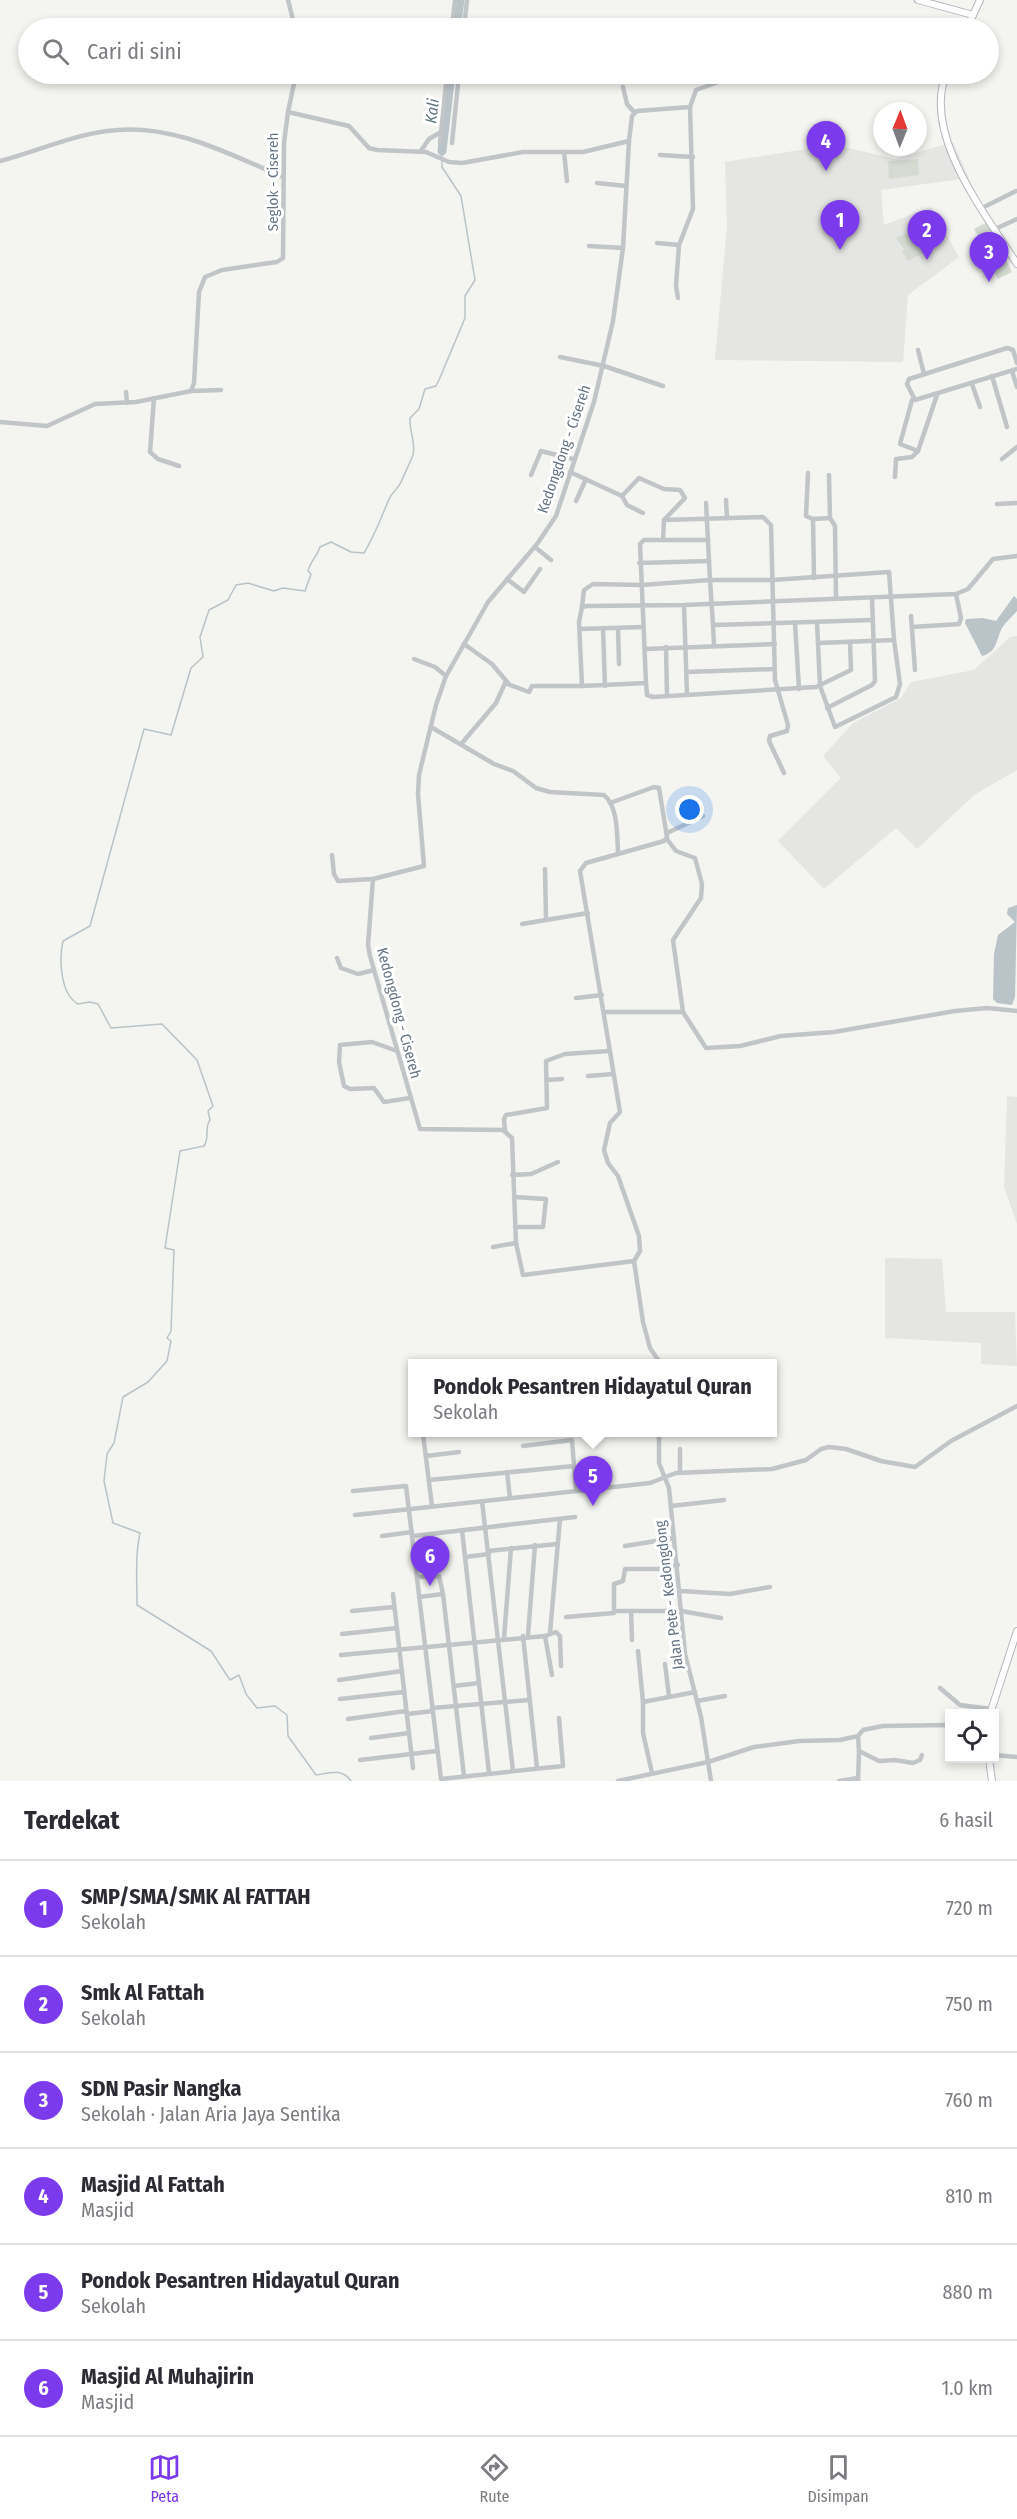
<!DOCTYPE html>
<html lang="id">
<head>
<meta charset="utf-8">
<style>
	:root { --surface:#fff; --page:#f2f2f3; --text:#2b2b33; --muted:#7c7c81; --line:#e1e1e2; --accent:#7c3aed }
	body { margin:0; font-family:"Fira Sans Condensed",sans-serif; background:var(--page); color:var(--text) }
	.controls { position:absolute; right:18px; bottom:18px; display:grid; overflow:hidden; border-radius:0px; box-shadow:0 3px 9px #0003 }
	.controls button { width:54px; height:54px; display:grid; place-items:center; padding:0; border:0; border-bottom:2px solid var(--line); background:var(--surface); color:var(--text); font:30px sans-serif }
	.compass { position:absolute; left:873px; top:102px; width:54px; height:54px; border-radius:50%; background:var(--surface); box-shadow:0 3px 9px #0003; rotate:1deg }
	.you { position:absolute; left:690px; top:810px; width:21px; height:21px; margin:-15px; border:4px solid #fff; border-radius:50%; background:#1a73e8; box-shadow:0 0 0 9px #1a73e833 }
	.badge { display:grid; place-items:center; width:39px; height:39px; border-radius:50%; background:var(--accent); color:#fff; font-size:20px; font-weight:700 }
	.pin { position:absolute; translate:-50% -50px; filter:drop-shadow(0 2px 3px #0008) }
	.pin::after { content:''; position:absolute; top:32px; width:21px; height:18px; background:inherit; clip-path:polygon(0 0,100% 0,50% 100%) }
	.popup { position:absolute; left:408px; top:1359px; width:369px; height:78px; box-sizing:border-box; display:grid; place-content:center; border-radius:0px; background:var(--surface); filter:drop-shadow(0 2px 4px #0005); font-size:20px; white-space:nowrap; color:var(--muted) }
	.popup b { font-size:22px; color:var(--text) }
	.popup::after { content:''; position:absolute; left:50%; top:100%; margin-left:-12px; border:12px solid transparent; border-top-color:var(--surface) }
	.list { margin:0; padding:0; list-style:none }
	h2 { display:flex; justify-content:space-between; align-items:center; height:78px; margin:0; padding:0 24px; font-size:26px }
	h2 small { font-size:20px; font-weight:400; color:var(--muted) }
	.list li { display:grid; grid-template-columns:39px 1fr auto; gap:18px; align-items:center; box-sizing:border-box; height:96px; padding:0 24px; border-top:2px solid var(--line) }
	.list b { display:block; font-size:22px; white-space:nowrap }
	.list p { margin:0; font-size:20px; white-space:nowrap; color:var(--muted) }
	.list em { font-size:20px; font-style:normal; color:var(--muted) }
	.icon { flex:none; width:33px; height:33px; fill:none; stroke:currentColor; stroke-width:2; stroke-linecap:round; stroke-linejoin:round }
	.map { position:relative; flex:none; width:1017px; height:1781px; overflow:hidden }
	.search { position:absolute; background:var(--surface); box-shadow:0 3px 9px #0003; left:18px; right:18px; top:18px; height:66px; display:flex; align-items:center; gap:15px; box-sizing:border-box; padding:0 21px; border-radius:33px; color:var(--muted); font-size:22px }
	.sheet { height:654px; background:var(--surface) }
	nav { display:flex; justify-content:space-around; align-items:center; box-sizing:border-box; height:84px; border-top:2px solid var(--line); background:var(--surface); font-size:16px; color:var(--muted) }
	nav a { display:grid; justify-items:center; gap:3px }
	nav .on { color:var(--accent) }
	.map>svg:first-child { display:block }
	.built { fill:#e5e6e4 }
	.green { fill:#d5dbd1 }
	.water { fill:#b9c3c8 }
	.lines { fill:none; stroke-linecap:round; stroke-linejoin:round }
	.stream { stroke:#b9c3c8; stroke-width:1.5 }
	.river { stroke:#b9c3c8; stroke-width:9 }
	.secondary-casing { stroke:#b4b8bd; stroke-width:8 }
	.street { stroke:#c1c5c8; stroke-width:4.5 }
	.secondary { stroke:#fff; stroke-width:6 }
	.labels { text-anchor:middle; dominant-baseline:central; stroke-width:6; stroke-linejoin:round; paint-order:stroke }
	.street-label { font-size:15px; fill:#637382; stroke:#fff }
	.water-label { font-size:16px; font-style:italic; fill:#5f757f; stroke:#fff }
</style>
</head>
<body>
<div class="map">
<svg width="1017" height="1781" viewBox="0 0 1017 1781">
	<rect width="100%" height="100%" fill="#f4f4f0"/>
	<g class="built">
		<polygon points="811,139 895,159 953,142 969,178 881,190 884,225 931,207 959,257 908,295 903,362 715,360 727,225 725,162 806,149"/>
		<polygon points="1017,636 1017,770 974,795 917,849 896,828 824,889 778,841 841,778 823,756 853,723 901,698 911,682 974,670 1010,637"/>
		<polygon points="1007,1096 1017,1097 1017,1224 1004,1187"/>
		<polygon points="885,1258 942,1259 946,1312 1015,1312 1017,1366 981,1364 981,1343 885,1338"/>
	</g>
	<g class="green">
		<polygon points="918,159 919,175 889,179 888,161"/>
		<polygon points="987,222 1003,248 990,255 974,229"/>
		<polygon points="925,226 929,234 926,236 935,247 908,261 902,251 904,249 896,238"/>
		<polygon points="1003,254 1012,272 998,279 988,262"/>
	</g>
	<g class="water">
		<path d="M1014,596L1017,599V611C1012,617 1004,623 1001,630C996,641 997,652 982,656L965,623L966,619L983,618L996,621Z"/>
		<polygon points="1017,905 1015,997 1012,1005 997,1003 993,999 994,954 998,935 1015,922 1007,914 1008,908"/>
	</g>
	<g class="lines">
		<path class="stream" d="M351,1781C342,1768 330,1773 316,1775L288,1736L287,1715L275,1706L257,1708L246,1694L239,1675L230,1680L211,1651L137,1605C137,1580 135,1556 140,1533L113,1523L104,1481L107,1454L114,1443L123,1397L148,1382L167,1361L171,1341L167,1338L171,1331L174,1250L165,1248L180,1151L204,1146C210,1138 204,1128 210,1120L208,1111L213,1106L197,1060L162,1024L111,1028L98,1004L90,1002L78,1004C60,994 59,959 63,941L90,926L144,729L171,735L191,668L203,657L200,637L209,610L228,600L236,585L248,583L274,591L283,588L305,591L311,574L308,571C311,560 317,557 320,547L331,542L351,552L364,553C375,535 381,518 389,499C392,493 396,490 400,484C401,482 412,458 413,455C416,443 409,430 410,418L419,409L425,389L436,386L439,380L465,318V296L475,280L461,196L442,167V151"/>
		<g class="river">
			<polyline points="456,28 460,0"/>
			<polyline points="442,151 451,74"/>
		</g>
		<defs>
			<g id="secondary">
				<polyline points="918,0 973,15"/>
				<polyline points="967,28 980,0"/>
				<path d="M946,74C922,136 986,214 1017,264"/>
				<polyline points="990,1714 1017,1631"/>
				<polyline points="989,1758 992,1781"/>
			</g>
		</defs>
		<use href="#secondary" class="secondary-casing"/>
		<g class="street">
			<polyline points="288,0 295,28"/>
			<polyline points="452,28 455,0"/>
			<polyline points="464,28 467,0"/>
			<polyline points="623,87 627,104 634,112"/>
			<polyline points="288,112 296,74"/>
			<polyline points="629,141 623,248 613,321 594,402 556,516 537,544 488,602 446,676 436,705 419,775 418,794 424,866 373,879 368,945 370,956 420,1129 503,1130 512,1138 516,1243 523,1275 634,1261 643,1322 650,1348 661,1364"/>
			<polyline points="440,143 447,74"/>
			<polyline points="452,143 459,74"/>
			<polyline points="420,152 429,139 441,132"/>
			<polyline points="564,152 567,181"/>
			<polyline points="660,155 693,157"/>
			<path d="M0,161C35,152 70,136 107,131C170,122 227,153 283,177"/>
			<polyline points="597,183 626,186"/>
			<polyline points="982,208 1016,191"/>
			<polyline points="995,229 1017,219"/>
			<polyline points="657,243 679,245"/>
			<polyline points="589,246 623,248"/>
			<polyline points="678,298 676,286 679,245 693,209 690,107"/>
			<polyline points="918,350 924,374"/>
			<polyline points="560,357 604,366 663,386"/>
			<polyline points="1017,363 1013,350 1007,348 909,379 907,384 915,400 1017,369"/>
			<polyline points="1012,371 1017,387"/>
			<polyline points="992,376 1007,427"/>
			<polyline points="972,384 980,407"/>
			<polyline points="191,391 221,390"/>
			<polyline points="126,392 127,403"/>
			<polyline points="154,398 150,452 158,459 179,466"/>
			<polyline points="912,400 900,444 918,451 937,395"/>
			<polyline points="0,422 47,426 95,404 136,402 191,391 194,383 199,292 205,277 222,270 277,262 283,258 284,143 288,112 349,126 369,148 377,150 426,152 449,162 462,163 523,152 583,152 629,141 632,116 637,111 690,107 696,90 741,74"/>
			<polyline points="1002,459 1017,447"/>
			<polyline points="570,472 622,496 639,478 664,489 680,490 685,498 664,520 663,540"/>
			<polyline points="808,473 806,516 813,519"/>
			<polyline points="531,475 541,451 573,459"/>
			<polyline points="895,477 896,459 912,457 918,451"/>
			<polyline points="622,496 627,505 643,513"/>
			<polyline points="726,500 727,518"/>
			<polyline points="576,501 586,479"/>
			<polyline points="997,504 1017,503"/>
			<polyline points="830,518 835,526 836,598"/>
			<polyline points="664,520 763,517 771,525 775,680 788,725 787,731 770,736 769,741 784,773"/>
			<polyline points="708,540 644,540 640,544 646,683 582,686 579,622 582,607 587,606 684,605 956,594 968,589 993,559 1017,556"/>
			<polyline points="535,547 551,560"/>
			<polyline points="639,563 709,561"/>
			<polyline points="814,578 813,519 830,518 829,475"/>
			<polyline points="507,579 524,592 540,569"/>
			<polyline points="684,605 687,695"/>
			<polyline points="582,607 584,590 593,584 641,585 710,580 706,503"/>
			<polyline points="911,616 915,670"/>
			<polyline points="817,622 820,686 835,727 896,697 900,684 894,640"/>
			<polyline points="795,623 799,689"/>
			<polyline points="713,625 714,645"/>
			<polyline points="912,627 959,624 961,618 956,594"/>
			<polyline points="603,628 605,686"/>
			<polyline points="580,629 643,627"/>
			<polyline points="618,629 619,664"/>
			<polyline points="818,643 894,640 889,572 772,580 710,580 713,625 872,620"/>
			<polyline points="464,644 492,664 508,683"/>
			<polyline points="666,647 667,696"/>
			<polyline points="645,649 775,644"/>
			<polyline points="414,659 435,667 446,676"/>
			<polyline points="687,672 774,669"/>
			<polyline points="646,683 647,695 653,697 816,687 851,670 850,642"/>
			<polyline points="827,708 872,685 875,681 872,598"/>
			<path d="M431,727L494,764L513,771L536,788L550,792L604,795C618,806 617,835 618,852"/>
			<polyline points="462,743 496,703 505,683 529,692 532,686 582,686"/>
			<polyline points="610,803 654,787 659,788 667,837 664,841 586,863 580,871 620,1112 610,1123 604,1150 608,1163 618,1176 639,1236 640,1251 634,1261"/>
			<polyline points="667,833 703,816"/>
			<polyline points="667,839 676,851 695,858 702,884 701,898 673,940 683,1012 706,1048 740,1046 781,1036 834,1032 955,1011 987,1008 1017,1011"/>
			<polyline points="332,855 334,874 338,881 373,879"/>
			<polyline points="545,869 546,920"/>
			<polyline points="522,924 588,913"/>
			<polyline points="337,958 341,968 358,974 374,970"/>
			<polyline points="576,998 602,995"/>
			<polyline points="605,1012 683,1012"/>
			<polyline points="397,1051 372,1042 340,1045 339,1062 344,1086 350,1089 374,1088 384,1102 410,1098"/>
			<polyline points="588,1076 613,1074"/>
			<polyline points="547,1080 562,1079"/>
			<polyline points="505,1131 504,1119 506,1115 547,1108 546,1061 565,1054 609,1051"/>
			<polyline points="512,1175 531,1174 558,1162"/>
			<polyline points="514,1197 546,1199 543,1227 515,1227"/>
			<polyline points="493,1247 516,1243"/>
			<polyline points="426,1432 423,1434 432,1506"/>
			<polyline points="659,1432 659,1463 669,1488 685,1654 701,1717 711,1781"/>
			<polyline points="680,1449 680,1472"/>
			<polyline points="426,1456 459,1452"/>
			<polyline points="574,1466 576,1489"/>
			<polyline points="507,1472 510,1498"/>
			<polyline points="429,1480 574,1466 572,1440 523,1446"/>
			<polyline points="353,1491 406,1486 441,1779 563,1766 559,1718"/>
			<polyline points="482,1501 513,1771"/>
			<polyline points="671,1506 724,1500"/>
			<polyline points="355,1515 650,1483 676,1473 772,1469 806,1460 821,1449 829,1447 846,1449 881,1461 915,1467 951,1441 1017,1406"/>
			<polyline points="462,1530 489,1773"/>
			<polyline points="382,1536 412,1532"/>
			<polyline points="413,1536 575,1517"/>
			<polyline points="625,1546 674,1538"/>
			<polyline points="488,1551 557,1544"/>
			<polyline points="465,1557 489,1554"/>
			<polyline points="417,1577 439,1576 443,1594"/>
			<polyline points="681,1591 730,1594 770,1587"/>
			<polyline points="393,1594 413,1768"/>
			<polyline points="419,1597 443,1594 464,1776"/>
			<polyline points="352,1611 394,1607"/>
			<polyline points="615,1611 681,1611 721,1618"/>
			<polyline points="631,1611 632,1640"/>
			<polyline points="566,1617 614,1613 614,1584 623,1581 625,1569 658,1569 678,1565"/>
			<polyline points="550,1633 560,1519"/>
			<polyline points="342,1634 397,1628"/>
			<polyline points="528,1635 535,1545"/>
			<polyline points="523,1636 537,1768"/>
			<polyline points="545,1636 552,1675"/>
			<polyline points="504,1638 511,1548"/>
			<polyline points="638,1651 643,1702"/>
			<polyline points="341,1655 545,1636 556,1632 560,1636 561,1666"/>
			<polyline points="665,1664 669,1696"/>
			<polyline points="339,1680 402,1671"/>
			<polyline points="454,1686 479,1683"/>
			<polyline points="940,1688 960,1705 991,1709"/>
			<polyline points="340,1699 404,1692"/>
			<polyline points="697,1701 725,1696"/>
			<polyline points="432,1708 529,1700"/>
			<polyline points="407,1714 433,1711"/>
			<polyline points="348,1719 406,1711"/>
			<polyline points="858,1736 859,1751 879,1761 895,1760 913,1763 920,1760 922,1755"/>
			<polyline points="371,1738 409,1733"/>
			<polyline points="994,1755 1017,1757"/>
			<polyline points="360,1760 437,1751"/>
			<polyline points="652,1773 643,1733 643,1702 695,1692"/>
			<polyline points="618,1781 708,1762 754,1747 799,1741 840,1740 858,1736 863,1730 883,1726 945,1725 950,1728"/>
			<polyline points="839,1781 858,1778"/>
			<polyline points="858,1781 859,1751"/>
		</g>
		<use href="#secondary" class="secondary"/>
	</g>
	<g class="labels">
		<g class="street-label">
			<text transform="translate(273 182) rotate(-90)">Seglok - Cisereh</text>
			<text transform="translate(564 449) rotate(-71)">Kedongdong - Cisereh</text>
			<text transform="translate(399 1013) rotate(75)">Kedongdong - Cisereh</text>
			<text transform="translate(669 1595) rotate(-97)">Jalan Pete - Kedongdong</text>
		</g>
		<g class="water-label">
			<text transform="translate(432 111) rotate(-83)">Kali</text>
		</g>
	</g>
</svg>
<div class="controls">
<button><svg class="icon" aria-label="locate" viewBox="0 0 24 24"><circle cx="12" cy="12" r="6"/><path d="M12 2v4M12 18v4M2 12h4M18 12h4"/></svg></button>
</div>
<svg class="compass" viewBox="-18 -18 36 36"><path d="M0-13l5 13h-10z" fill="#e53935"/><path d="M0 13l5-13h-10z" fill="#7c7c81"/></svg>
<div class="you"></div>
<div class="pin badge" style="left:840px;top:250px">1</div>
<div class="pin badge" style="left:927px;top:260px">2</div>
<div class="pin badge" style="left:989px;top:282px">3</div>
<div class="pin badge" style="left:826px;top:171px">4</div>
<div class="pin badge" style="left:593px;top:1506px">5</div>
<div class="popup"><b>Pondok Pesantren Hidayatul Quran</b>Sekolah</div>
<div class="pin badge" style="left:430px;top:1586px">6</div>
<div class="search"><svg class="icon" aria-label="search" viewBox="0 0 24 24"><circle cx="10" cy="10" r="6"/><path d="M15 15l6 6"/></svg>Cari di sini</div>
</div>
<section class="sheet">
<h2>Terdekat<small>6 hasil</small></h2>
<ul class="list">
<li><span class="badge">1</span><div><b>SMP/SMA/SMK Al FATTAH</b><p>Sekolah</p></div><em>720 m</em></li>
<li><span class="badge">2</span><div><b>Smk Al Fattah</b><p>Sekolah</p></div><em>750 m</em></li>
<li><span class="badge">3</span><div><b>SDN Pasir Nangka</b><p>Sekolah · Jalan Aria Jaya Sentika</p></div><em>760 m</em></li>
<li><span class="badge">4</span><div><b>Masjid Al Fattah</b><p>Masjid</p></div><em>810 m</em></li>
<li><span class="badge">5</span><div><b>Pondok Pesantren Hidayatul Quran</b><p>Sekolah</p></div><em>880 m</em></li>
<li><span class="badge">6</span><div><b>Masjid Al Muhajirin</b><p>Masjid</p></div><em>1.0 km</em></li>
</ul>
</section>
<nav>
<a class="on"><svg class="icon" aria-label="map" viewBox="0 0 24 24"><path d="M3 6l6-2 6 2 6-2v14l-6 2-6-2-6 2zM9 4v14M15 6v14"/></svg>Peta</a>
<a><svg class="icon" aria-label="directions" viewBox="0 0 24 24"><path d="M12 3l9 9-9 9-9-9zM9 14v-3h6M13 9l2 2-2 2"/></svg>Rute</a>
<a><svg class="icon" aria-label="saved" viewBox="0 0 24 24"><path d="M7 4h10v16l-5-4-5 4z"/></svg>Disimpan</a>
</nav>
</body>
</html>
